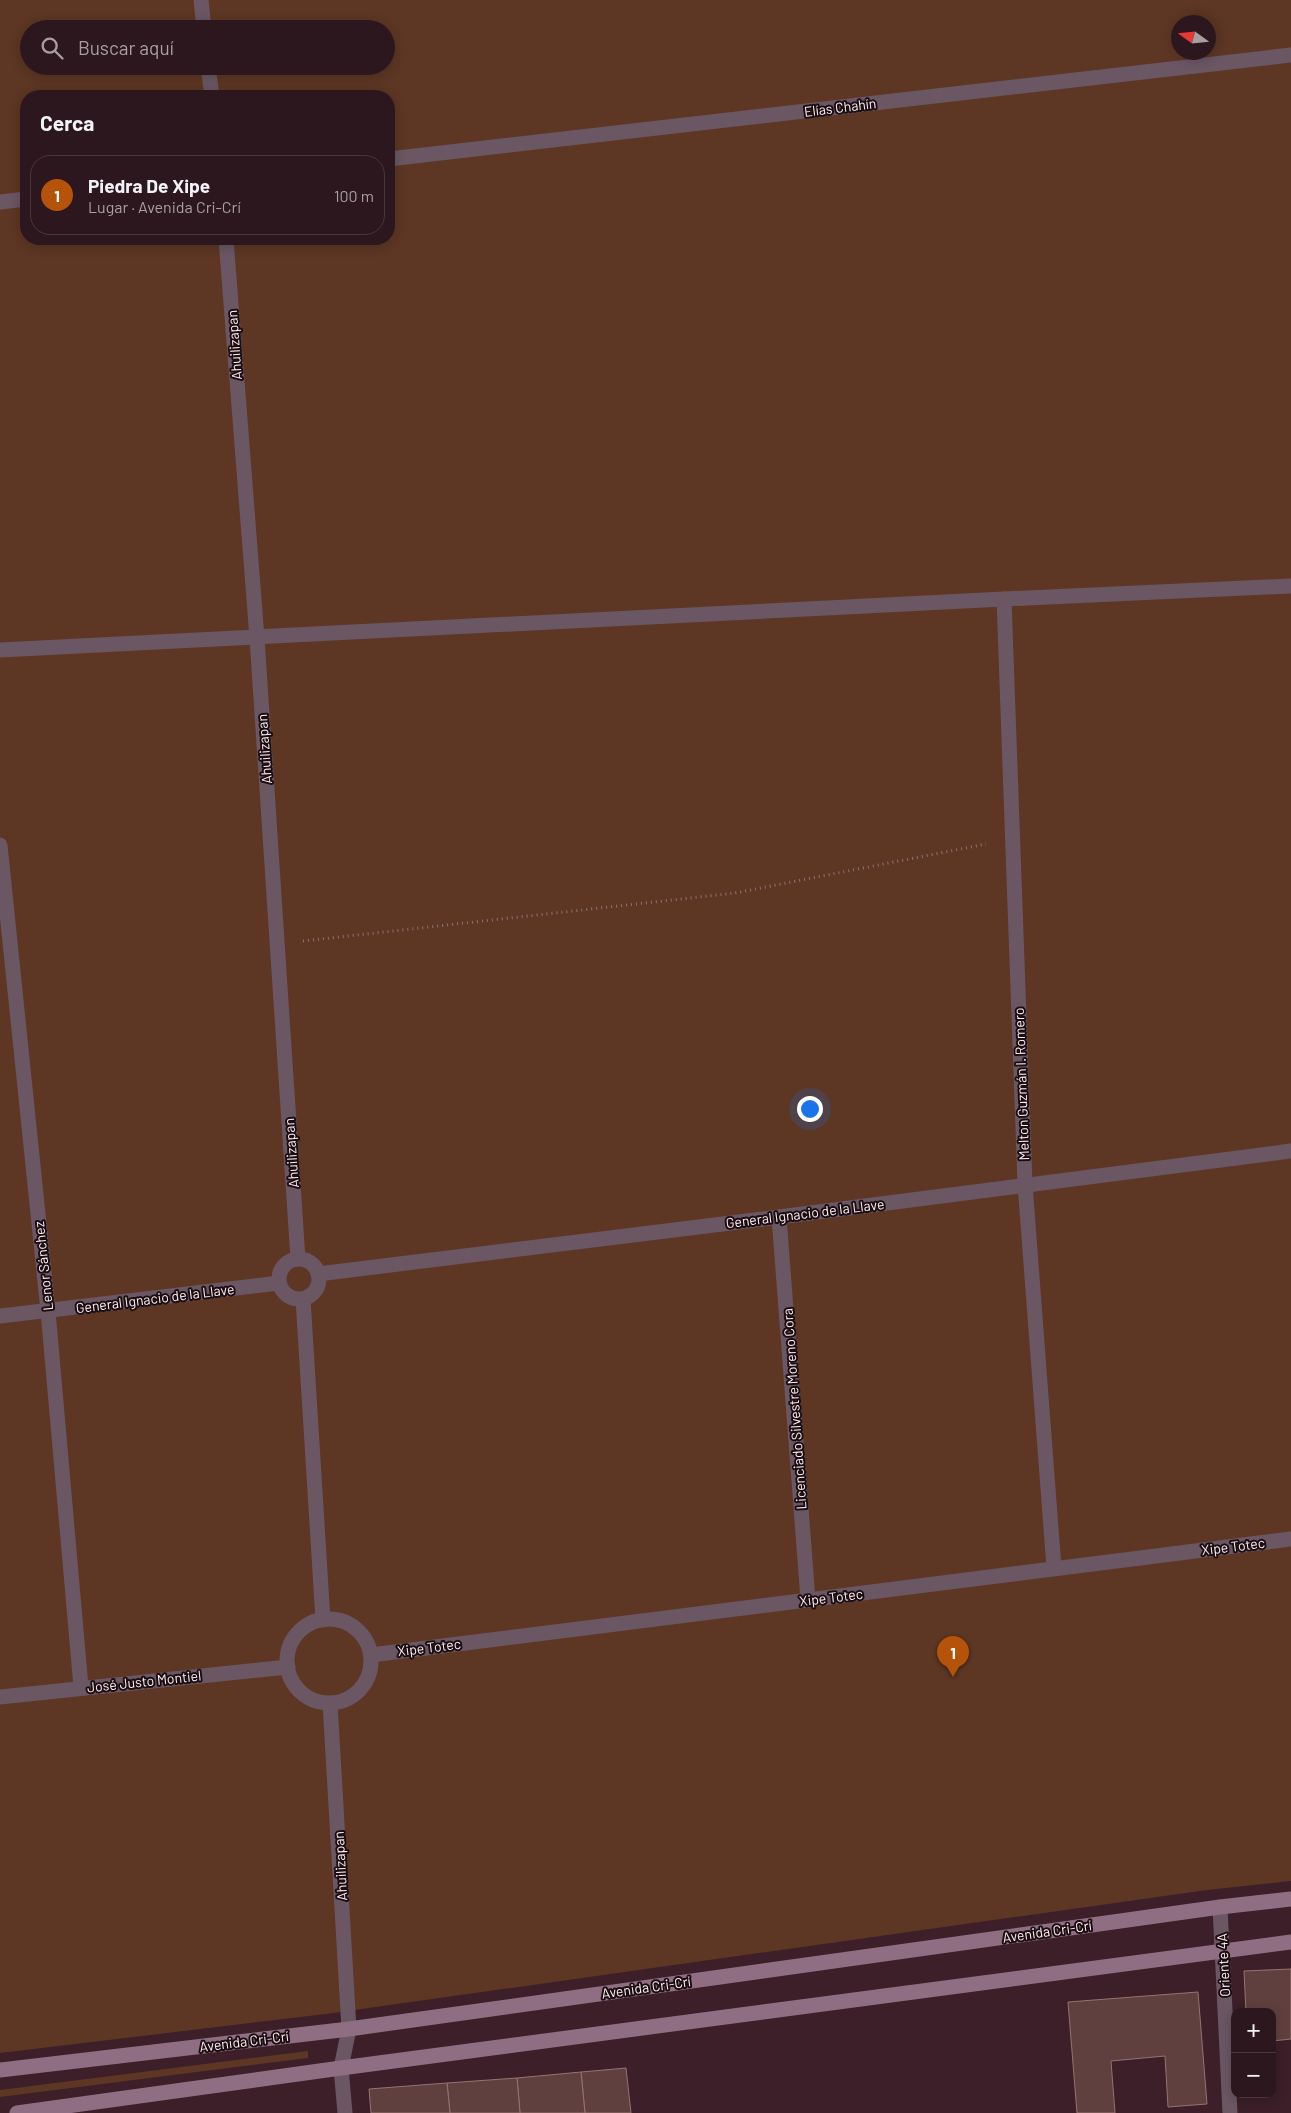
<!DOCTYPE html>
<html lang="es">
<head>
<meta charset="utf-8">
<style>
	:root { --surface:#2d171e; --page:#39242b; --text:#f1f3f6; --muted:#a79fa4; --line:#48363c; --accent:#b45309 }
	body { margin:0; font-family:Barlow,sans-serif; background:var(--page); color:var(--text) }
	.controls { position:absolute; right:15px; bottom:15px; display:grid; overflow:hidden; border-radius:10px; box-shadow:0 2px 12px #0003 }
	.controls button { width:45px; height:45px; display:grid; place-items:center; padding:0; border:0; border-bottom:1px solid var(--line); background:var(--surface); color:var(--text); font:25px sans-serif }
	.compass { position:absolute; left:1171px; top:15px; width:45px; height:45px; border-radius:50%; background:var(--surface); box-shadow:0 2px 12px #0003; rotate:285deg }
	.you { position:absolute; left:809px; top:1108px; width:18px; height:18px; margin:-12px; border:4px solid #fff; border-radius:50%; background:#1a73e8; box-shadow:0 0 0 8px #1a73e833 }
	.badge { display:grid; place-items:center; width:32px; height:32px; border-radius:50%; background:var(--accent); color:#fff; font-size:16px; font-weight:700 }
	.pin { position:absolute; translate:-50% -41px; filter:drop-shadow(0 1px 2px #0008) }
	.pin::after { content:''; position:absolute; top:26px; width:18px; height:15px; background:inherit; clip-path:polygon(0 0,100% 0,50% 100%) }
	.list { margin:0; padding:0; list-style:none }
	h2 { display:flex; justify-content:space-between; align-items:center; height:65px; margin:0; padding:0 20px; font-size:21px }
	h2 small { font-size:16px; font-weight:400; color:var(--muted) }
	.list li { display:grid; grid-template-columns:32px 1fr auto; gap:15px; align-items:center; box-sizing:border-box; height:80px; margin:0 10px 10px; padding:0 10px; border:1px solid var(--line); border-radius:20px }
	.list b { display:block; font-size:19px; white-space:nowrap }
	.list p { margin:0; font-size:16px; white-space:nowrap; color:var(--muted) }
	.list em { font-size:16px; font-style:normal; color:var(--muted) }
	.icon { flex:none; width:28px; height:28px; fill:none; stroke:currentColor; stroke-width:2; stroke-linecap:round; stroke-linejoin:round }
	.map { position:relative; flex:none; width:1291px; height:2113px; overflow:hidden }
	.search { position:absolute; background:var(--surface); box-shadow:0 2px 12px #0003; left:20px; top:20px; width:375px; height:55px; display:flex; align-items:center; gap:12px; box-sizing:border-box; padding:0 18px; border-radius:28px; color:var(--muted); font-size:19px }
	.panel { position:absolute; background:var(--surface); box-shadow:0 2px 12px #0003; left:20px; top:90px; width:375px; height:155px; border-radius:20px }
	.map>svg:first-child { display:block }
	.green { fill:#5d3624; fill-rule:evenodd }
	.building { fill:#60403e; stroke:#977370 }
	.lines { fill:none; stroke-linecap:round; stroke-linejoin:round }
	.path { stroke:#8a7279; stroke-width:3; stroke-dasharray:1 4; stroke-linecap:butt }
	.lane { stroke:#6b5664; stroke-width:15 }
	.street { stroke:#6b5664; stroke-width:15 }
	.secondary { stroke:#8f6e84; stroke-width:15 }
	.labels { text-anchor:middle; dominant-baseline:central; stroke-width:4; stroke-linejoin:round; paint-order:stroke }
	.street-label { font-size:14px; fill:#feedf1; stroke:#1b0e12 }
</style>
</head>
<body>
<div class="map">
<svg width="1291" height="2113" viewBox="0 0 1291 2113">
	<rect width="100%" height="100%" fill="#3c1f28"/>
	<g class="green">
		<path d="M0,0H1291V1881L1207,1890L326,2014L0,2053ZM1178,22H1208V52H1178ZM29,29H386V66H29ZM26,96H389V239H26Z"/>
		<polygon points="308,2051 308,2058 0,2097 0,2090"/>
	</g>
	<g class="building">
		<polygon points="1291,1969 1291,2039 1272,2041 1272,2012 1246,2012 1244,1971"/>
		<polygon points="1198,1992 1207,2104 1168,2107 1165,2056 1111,2061 1115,2113 1077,2113 1068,2002"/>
		<polygon points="626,2068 631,2113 585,2113 581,2072"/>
		<polygon points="581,2072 585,2113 520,2113 517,2078"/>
		<polygon points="517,2078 520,2113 450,2113 447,2083"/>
		<polygon points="447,2083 450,2113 371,2113 369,2089"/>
	</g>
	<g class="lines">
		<polyline class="path" points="303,941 735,893 986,844"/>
		<g class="lane">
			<polyline points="201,0 204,29"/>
			<polyline points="208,66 212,96"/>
			<polyline points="389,159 1291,55"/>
			<polyline points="0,202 26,199"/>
			<polyline points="226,239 257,638 298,1259"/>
			<polyline points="1004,599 1025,1184 1054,1568"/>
			<polyline points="0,650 1004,599 1291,586"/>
			<polyline points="0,845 48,1311 81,1687"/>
			<polyline points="779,1217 808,1600"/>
			<circle cx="299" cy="1279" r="20"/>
			<polyline points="318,1274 779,1217 1291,1151"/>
			<polyline points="303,1299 323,1620"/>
			<polyline points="0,1316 279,1283"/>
			<circle cx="329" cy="1661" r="42"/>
			<polyline points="371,1655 1291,1539"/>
			<polyline points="0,1697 288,1667"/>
			<polyline points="330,1703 349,2029"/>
		</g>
		<g class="street">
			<polyline points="1220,1907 1230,2113"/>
			<polyline points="345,2113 341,2068 349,2029"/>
		</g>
		<g class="secondary">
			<polyline points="0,2070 349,2029 1220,1907 1291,1899"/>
			<polyline points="17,2113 341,2068 1291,1942"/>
		</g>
	</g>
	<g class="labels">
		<g class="street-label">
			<text transform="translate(840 107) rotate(-7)">Elías Chahín</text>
			<text transform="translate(234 345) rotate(-94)">Ahuilizapan</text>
			<text transform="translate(264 749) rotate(-94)">Ahuilizapan</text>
			<text transform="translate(1021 1084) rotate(-92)">Melton Guzmán I. Romero</text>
			<text transform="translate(291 1153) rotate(-94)">Ahuilizapan</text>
			<text transform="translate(805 1213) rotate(-7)">General Ignacio de la Llave</text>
			<text transform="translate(43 1266) rotate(-96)">Lenor Sánchez</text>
			<text transform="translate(155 1298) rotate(-7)">General Ignacio de la Llave</text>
			<text transform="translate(794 1409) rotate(-94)">Licenciado Silvestre Moreno Cora</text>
			<text transform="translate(1233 1546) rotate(-7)">Xipe Totec</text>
			<text transform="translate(831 1597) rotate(-7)">Xipe Totec</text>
			<text transform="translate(429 1647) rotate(-7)">Xipe Totec</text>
			<text transform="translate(144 1681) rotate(-6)">José Justo Montiel</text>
			<text transform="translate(340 1866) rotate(-93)">Ahuilizapan</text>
			<text transform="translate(1047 1931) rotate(-8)">Avenida Cri-Crí</text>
			<text transform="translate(1223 1965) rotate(-93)">Oriente 4A</text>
			<text transform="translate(646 1987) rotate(-8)">Avenida Cri-Crí</text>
			<text transform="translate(244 2041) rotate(-7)">Avenida Cri-Crí</text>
		</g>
	</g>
</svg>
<div class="controls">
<button>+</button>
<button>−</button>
</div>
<svg class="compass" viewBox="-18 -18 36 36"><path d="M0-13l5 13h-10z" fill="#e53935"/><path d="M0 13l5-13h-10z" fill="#a79fa4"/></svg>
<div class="you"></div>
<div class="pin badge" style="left:953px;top:1677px">1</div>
<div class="search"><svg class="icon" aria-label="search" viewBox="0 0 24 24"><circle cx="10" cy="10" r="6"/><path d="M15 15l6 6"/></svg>Buscar aquí</div>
<section class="panel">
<h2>Cerca<small></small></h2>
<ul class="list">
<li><span class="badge">1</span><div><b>Piedra De Xipe</b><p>Lugar · Avenida Cri-Crí</p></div><em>100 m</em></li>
</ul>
</section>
</div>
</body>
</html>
